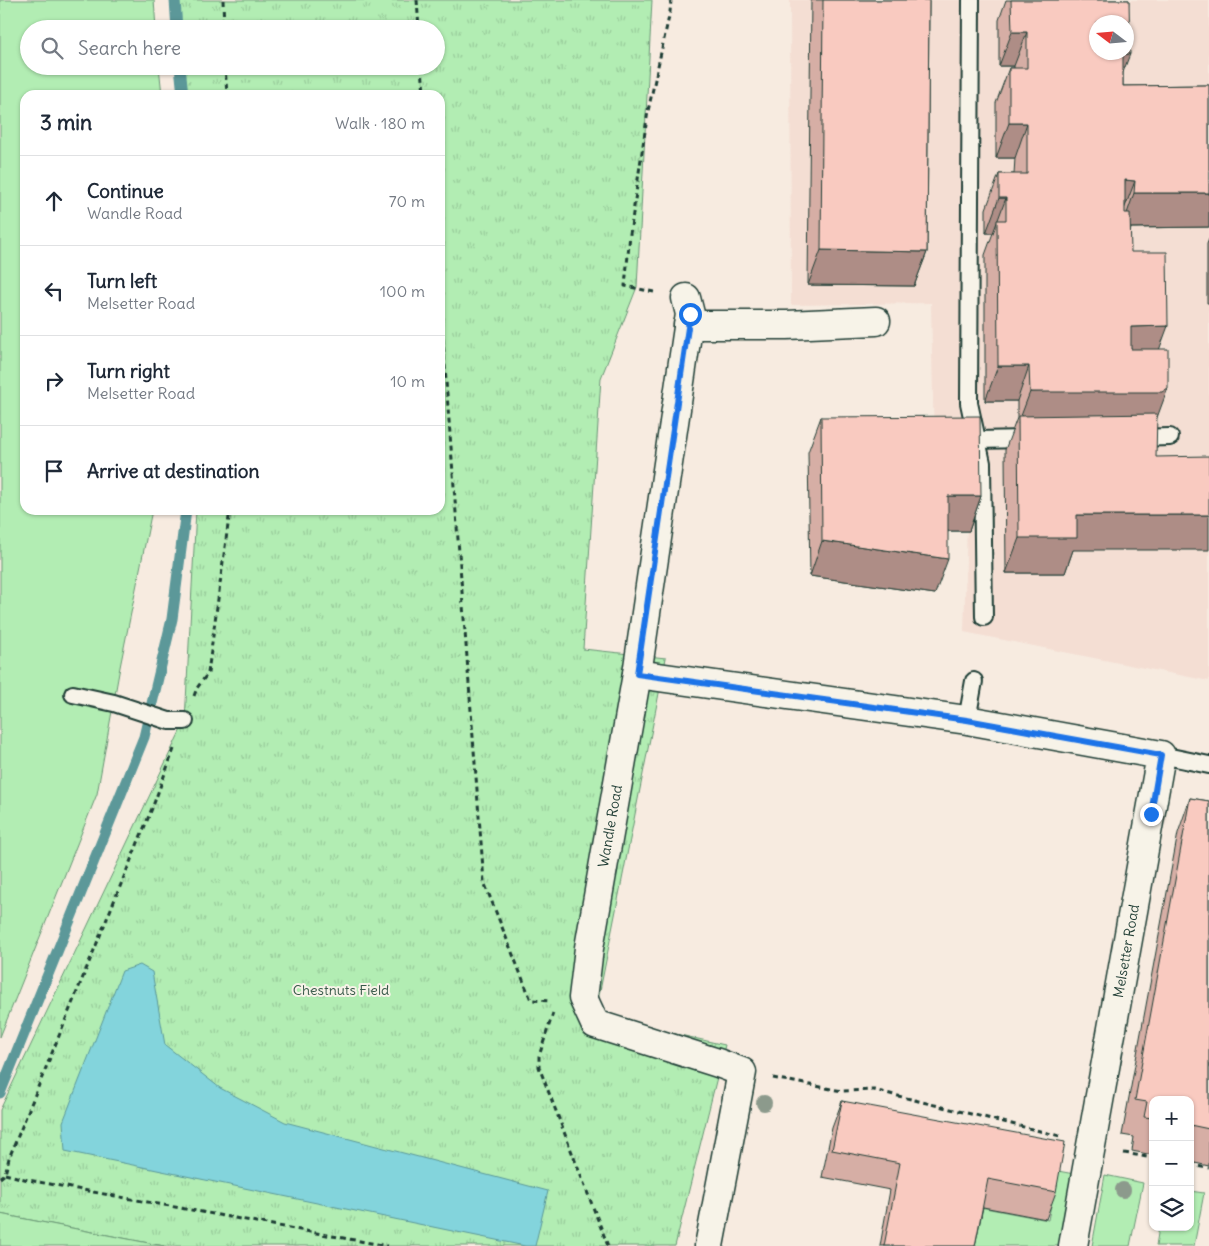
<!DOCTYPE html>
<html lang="en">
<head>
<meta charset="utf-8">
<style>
	:root { --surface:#fff; --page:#f6f6f7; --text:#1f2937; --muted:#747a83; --line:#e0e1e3 }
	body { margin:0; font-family:Delius,sans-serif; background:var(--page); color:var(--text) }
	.controls { position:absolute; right:15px; bottom:15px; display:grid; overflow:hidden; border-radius:10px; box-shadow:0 1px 4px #0004 }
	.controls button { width:45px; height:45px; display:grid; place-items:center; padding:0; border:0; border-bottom:1px solid var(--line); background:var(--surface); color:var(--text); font:25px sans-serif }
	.compass { position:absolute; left:1089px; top:15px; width:45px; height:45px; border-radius:50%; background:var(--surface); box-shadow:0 1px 4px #0004; rotate:286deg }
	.stop { position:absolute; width:15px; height:15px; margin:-11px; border:4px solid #1a73e8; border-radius:50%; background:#fff }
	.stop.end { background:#1a73e8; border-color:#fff; box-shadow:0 1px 5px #0008 }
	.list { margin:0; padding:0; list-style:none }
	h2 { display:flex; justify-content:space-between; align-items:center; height:65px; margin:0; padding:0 20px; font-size:21px }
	h2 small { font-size:16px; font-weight:400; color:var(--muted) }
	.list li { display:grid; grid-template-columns:32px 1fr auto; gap:15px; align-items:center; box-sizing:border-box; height:90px; padding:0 20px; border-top:1px solid var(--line) }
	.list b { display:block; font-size:19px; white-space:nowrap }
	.list p { margin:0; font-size:16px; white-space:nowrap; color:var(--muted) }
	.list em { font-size:16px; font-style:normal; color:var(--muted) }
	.icon { flex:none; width:28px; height:28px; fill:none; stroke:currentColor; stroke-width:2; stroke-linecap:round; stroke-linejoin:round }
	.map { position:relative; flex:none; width:1209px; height:1246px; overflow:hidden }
	.search { position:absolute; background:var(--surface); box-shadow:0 1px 4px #0004; left:20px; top:20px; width:425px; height:55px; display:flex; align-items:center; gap:12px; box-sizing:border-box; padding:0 18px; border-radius:28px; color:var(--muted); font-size:19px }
	.panel { position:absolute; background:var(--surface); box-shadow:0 1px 4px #0004; left:20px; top:90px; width:425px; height:425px; border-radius:15px }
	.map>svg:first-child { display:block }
	.built { fill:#f4ded3; fill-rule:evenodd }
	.park { fill:url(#park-tufts); stroke:#689574 }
	.garden { fill:#b2edb3; stroke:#689574 }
	.water { fill:#83d4dc; stroke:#5b9899 }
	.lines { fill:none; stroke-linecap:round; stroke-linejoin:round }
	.stream { stroke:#5b9899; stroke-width:11 }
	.lane-casing { stroke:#1f3d34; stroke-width:20 }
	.street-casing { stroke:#1f3d34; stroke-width:31 }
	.path { stroke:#1f3d34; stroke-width:3; stroke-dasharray:5 4; stroke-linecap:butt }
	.lane { stroke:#f7f3e8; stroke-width:16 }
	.street { stroke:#f7f3e8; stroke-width:28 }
	.tree { fill:#8c9a8c }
	.wall { fill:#d6aea5; stroke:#1f3d34 }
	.shaded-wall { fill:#ae8d86; stroke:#1f3d34 }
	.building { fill:#f9cac0; stroke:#1f3d34; fill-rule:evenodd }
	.route { stroke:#1a73e8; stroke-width:6 }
	.labels { text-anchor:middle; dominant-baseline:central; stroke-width:4; stroke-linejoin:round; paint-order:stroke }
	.street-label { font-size:14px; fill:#1f3d34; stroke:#f7f3e8 }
	.park-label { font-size:14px; fill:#355747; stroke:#f7f3e8 }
</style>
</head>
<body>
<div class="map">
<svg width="1209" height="1246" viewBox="0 0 1209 1246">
	<defs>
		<pattern id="park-tufts" width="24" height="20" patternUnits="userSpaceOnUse" patternTransform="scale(1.25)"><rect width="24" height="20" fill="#b2edb3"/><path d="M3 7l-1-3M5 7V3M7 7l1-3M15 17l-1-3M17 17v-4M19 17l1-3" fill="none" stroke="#99cc9b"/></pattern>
	</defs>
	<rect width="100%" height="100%" fill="#f7ebe0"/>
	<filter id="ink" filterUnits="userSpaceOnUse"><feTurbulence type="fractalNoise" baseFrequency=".02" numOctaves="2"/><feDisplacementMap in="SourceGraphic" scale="10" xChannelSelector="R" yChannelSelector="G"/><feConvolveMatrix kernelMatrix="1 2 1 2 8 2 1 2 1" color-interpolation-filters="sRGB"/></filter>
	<g filter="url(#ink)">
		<path class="built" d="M790,0H1209V681L964,632L969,449L934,448L931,303L791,305ZM1096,22H1126V52H1096Z"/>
		<polygon class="park" points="172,0 652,0 637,287 601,378 583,649 666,658 595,1016 725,1045 675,1246 164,1246 0,1214 0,1110 185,721 196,510 440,510 440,95 186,95 184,66 436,66 436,29 179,29"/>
		<g class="garden">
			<polygon points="0,0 154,0 156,29 29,29 29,66 159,66 162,95 25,95 25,510 152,510 120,667 97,794 0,1037"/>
			<polygon points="1058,1171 1074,1174 1060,1246 973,1246 980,1207 1048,1220"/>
			<polygon points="1105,1175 1143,1183 1130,1246 1092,1246"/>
			<polygon points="1190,1191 1204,1193 1194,1246 1156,1246 1159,1227 1190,1227"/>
			<polygon points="0,1214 164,1246 0,1246"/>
		</g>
		<polygon class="water" points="140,965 152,972 165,1045 220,1088 285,1122 548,1191 535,1246 525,1246 65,1151 63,1122 122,971"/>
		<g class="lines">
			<g class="stream">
				<polyline points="175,0 177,29"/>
				<polyline points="180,66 183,95"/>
				<polyline points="0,1093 144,737 172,619 186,510"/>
			</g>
			<defs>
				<g id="lane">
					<polyline points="971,0 969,403 982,463 984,617"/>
					<polyline points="1134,438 1170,437"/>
					<polyline points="977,440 1030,439"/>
					<polyline points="73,694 114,703 169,721 185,721"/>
					<polyline points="967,720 974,681"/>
					<polyline points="1161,755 1209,765"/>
				</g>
				<g id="street">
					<polyline points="686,298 690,314 637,674 589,948 583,998 595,1024 718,1063 742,1072 709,1246"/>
					<polyline points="688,325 787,325 876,321"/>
					<polyline points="637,674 967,720 1161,755 1073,1246"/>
				</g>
			</defs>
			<use href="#lane" class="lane-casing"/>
			<use href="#street" class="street-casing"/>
			<g class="path">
				<polyline points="223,0 224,29"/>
				<polyline points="417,0 419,29"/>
				<polyline points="225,66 227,95"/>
				<polyline points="422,66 424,95"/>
				<polyline points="654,292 625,286 630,234 648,111 670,12 671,0"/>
				<polyline points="440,302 484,882 531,1000 550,1001"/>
				<polyline points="194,696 197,688 208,673 230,510"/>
				<polyline points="553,1013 539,1056 539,1067 608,1246"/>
				<polyline points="773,1078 842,1091 874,1090 1060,1136"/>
				<polyline points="1124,1153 1153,1158"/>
				<polyline points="1190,1165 1209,1168"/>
				<polyline points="5,1174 28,1180 387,1246"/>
				<polyline points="0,1178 5,1174 9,1158 153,806 174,749"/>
			</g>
			<use href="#lane" class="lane"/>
			<use href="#street" class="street"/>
		</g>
		<g class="tree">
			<circle cx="764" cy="1103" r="8"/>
			<circle cx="1123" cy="1190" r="8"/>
		</g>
		<g class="wall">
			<polygon points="811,0 929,0 927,252 914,286 808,285"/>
			<polygon points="1006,0 1129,0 1123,72 1123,86 1209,85 1209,227 1131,228 1073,550 1065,573 1006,573 1005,450 1017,418 1017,401 985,401 985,255 993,233 986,233 986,209 999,174 1014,174 1015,158 996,158 996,103 1009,68 1014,68 1014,66 999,66 999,20"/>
			<polygon points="1209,239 1209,303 1207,303 1207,244"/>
			<polygon points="821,417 981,496 969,531 948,531 935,594 810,576 808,452"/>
			<polygon points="1190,798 1209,801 1209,1166 1190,1162 1190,1100 1153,1100 1153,1155 1132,1151 1134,1137 1122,1135 1178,833"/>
			<polygon points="842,1101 1056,1192 1046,1219 983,1207 975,1246 880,1246 890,1190 822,1177 832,1128"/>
		</g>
		<g class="shaded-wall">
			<polygon points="1012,32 1027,32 1014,66 999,66"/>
			<polygon points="1123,54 1130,54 1117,88"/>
			<polygon points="1009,123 1027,123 1015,158 996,158"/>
			<polygon points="1125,180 1135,181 1122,215"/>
			<polygon points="1134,193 1209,193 1209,227 1122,228"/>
			<polygon points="999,198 1006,198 993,233 986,233"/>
			<polygon points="821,250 927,252 914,286 808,285"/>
			<polygon points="1168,326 1155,361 1118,362 1131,327"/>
			<polygon points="998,366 1029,366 1017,401 985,401"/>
			<polygon points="1168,388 1155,423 1018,424 1030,392"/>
			<polygon points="948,496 981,496 969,531 935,531"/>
			<polygon points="1077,515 1209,515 1209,550 1073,550 1065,573 1006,573 1019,538"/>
			<polygon points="822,541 948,559 935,594 810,576"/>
		</g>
		<g class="building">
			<polygon points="823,0 929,0 927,252 821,250"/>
			<path d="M1011,0H1129L1130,54H1123V86L1209,85V193H1134L1135,181L1125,180V213H1130L1131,252H1167L1168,326L1131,327V349H1168V388L1162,392H1030L1029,366H998L997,220H1006V198H999V174H1027V123H1009V68H1027V32H1012ZM1096,22H1126V52H1096Z"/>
			<polygon points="1157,414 1156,457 1209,456 1209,515 1077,515 1077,538 1019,538 1018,416"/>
			<polygon points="980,416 981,496 948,496 948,559 822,541 821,417"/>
			<polygon points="1190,798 1209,801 1209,1129 1190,1125 1190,1100 1153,1100 1153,1118 1144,1117 1147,1102 1135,1100"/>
			<polygon points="842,1101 1065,1142 1056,1192 988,1179 975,1246 884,1246 900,1163 832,1150"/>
		</g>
	</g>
	<g class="lines" filter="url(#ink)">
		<polyline class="route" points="690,314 637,674 967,720 1161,755 1151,814"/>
	</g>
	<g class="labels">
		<g class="street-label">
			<text transform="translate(610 826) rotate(-80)">Wandle Road</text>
			<text transform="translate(1126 951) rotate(-80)">Melsetter Road</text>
		</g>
		<g class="park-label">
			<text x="341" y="990">Chestnuts Field</text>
		</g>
	</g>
</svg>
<div class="controls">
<button>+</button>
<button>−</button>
<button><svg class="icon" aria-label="layers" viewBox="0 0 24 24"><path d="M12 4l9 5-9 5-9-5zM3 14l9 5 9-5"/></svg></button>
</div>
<svg class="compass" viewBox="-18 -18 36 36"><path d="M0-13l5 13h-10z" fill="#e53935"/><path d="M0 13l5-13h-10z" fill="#747a83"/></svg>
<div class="stop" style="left:690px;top:314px"></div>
<div class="stop end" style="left:1151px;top:814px"></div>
<div class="search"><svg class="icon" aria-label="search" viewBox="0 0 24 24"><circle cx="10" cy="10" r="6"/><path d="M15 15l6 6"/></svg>Search here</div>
<section class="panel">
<h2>3 min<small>Walk · 180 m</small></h2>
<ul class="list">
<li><svg class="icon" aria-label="ahead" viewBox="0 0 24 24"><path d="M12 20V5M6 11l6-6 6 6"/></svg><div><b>Continue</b><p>Wandle Road</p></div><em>70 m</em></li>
<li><svg class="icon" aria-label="left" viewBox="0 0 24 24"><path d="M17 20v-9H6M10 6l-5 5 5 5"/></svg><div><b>Turn left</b><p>Melsetter Road</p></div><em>100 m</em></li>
<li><svg class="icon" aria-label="right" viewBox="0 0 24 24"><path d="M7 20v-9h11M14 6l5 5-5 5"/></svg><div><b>Turn right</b><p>Melsetter Road</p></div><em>10 m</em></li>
<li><svg class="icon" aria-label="arrive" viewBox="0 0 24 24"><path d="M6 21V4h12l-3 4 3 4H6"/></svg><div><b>Arrive at destination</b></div></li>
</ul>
</section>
</div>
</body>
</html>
